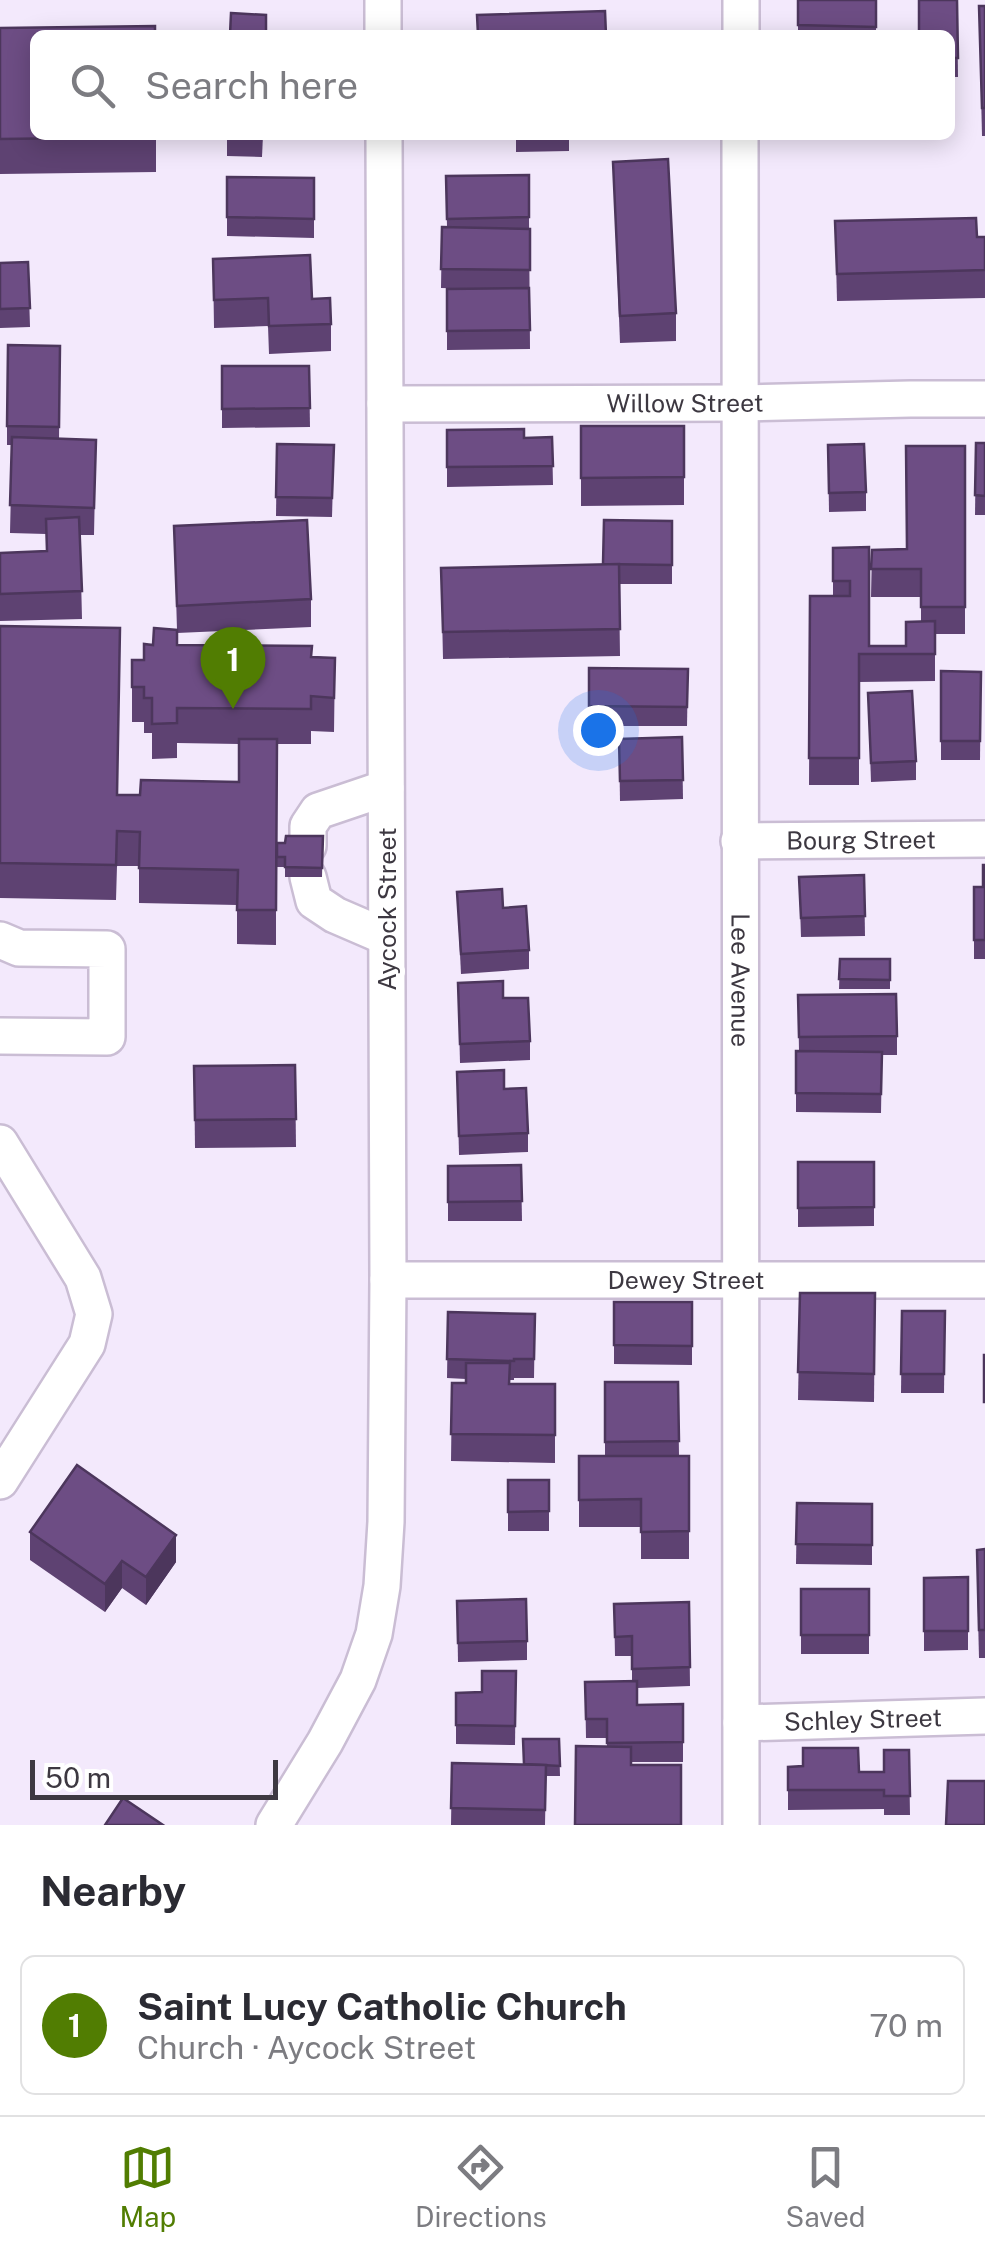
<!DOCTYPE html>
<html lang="en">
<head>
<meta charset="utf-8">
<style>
	:root { --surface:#fff; --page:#f7f7f7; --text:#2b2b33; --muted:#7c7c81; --line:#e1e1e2; --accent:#517d02 }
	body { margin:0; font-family:"Public Sans",sans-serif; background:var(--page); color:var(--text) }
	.scale { position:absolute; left:30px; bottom:25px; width:248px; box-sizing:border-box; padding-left:10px; border:5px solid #3d3841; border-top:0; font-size:28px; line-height:35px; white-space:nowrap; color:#3d3841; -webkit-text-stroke:8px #fff; paint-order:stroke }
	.you { position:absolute; left:598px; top:730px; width:35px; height:35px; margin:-25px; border:8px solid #fff; border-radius:50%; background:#1a73e8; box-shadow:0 0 0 15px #1a73e833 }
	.badge { display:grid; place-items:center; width:65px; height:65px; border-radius:50%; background:var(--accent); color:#fff; font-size:32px; font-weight:700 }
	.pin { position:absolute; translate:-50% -82px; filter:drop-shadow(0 2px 5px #0008) }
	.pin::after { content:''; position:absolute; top:52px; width:35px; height:30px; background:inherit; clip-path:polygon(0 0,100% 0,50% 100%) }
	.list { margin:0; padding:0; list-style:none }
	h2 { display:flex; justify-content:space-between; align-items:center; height:130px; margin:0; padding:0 40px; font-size:42px }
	h2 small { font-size:32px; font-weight:400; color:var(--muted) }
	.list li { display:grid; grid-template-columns:65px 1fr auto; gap:30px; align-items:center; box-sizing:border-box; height:140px; margin:0 20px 20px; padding:0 20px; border:2px solid var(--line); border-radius:15px }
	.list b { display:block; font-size:38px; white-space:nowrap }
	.list p { margin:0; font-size:32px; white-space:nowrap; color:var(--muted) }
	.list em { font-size:32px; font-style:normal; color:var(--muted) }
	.icon { flex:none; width:55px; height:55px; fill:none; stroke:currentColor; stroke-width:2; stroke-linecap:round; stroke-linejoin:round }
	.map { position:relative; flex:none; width:985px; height:1825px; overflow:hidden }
	.search { position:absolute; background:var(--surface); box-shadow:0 5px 25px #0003; left:30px; right:30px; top:30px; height:110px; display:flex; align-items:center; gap:25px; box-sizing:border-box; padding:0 35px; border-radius:15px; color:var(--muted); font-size:38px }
	.sheet { height:290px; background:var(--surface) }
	nav { display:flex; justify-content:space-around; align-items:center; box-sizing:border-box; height:140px; border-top:2px solid var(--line); background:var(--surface); font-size:28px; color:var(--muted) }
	nav a { display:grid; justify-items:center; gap:5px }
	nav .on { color:var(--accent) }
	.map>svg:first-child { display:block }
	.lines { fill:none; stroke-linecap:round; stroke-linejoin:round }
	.minor-casing { stroke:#cabdd4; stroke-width:40 }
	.minor { stroke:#fff; stroke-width:35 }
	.wall { fill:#5e4272 }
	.shaded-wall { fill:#4c365c }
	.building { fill:#6d4d84; stroke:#4c365c; stroke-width:2.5 }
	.labels { text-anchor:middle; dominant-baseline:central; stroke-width:10; stroke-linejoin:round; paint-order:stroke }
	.street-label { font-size:25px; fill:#3d3841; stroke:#fff }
</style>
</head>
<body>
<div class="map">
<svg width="985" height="1825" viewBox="0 0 985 1825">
	<rect width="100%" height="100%" fill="#f3e9fc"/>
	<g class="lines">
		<defs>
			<g id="minor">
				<polyline points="383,0 383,35"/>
				<polyline points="741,35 741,0"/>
				<path id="s1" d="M740,135L741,1825"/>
				<path id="s2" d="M385,404L740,403L910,399H985"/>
				<path id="s3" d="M739,841L985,839"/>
				<polyline points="308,846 308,826 318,811 386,788"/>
				<polyline points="308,877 314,901 335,915 386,937"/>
				<polyline points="0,940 19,948 107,949 107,1037 0,1036"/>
				<polyline points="0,1143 83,1278 94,1314 87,1344 0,1481"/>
				<path id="s4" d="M388,1280H985"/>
				<path id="s5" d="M741,1723L985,1716"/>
				<polyline points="274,1825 325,1742 358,1680 374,1634 382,1586 386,1522 388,1280 384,135"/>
			</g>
		</defs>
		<use href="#minor" class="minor-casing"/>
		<use href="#minor" class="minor"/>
	</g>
	<g class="wall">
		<rect x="798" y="0" width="78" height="35"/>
		<polygon points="957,0 958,77 950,77 950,35"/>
		<polygon points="979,6 985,6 985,136 982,136"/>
		<polygon points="0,28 156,135 156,172 0,174"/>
		<polygon points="227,135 263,135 262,157 227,156"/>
		<polygon points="516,135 608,135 608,136 569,137 569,151 516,152"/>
		<polygon points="613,162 676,313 676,341 620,343"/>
		<polygon points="446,176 529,217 530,349 447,350 447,289 484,289 441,288 442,227 447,227"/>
		<polygon points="314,178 314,238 227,236 227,217"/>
		<polygon points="835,221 985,237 985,298 837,301"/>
		<polygon points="213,259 312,299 331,324 331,351 269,354 268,326 214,328"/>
		<polygon points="28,262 30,327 0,328 0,263"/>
		<polygon points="60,346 59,439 96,440 94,535 80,535 82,619 0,621 0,553 46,551 46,534 10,533 12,445 7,445 7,426"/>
		<polygon points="222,366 309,366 310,427 222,428"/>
		<polygon points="581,426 684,426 684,505 581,506"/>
		<polygon points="447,430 524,438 552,437 553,485 447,487"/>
		<polygon points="976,443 985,443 985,515 975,515"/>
		<polygon points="277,444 334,445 332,517 276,516"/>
		<polygon points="828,445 866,492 866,511 829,512"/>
		<polygon points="965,446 965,634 935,634 935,681 859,682 859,785 809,785 810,596 833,596 833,548 869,547 869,646 906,646 921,622 921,597 871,597 872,550 907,549"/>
		<polygon points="672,521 672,584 619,584 620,656 443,659 441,568 603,565"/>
		<polygon points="174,526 311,599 311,627 177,633 177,645 335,658 334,732 311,731 311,744 277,744 277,843 285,843 323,836 322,877 285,877 285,867 276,867 276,945 237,944 237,905 139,903 139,866 117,866 116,900 0,898 0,626 118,795 140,795 239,782 239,744 177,743 177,758 152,759 152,733 144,733 144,722 132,722 132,660 144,660 153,645 177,630"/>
		<polygon points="589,668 688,669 687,726 589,726"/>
		<polygon points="941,671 981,672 980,760 941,760"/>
		<polygon points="868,693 916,761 916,780 871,782"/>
		<polygon points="682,737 683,799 620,801 619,739"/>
		<polygon points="985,865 985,959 974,959 974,887 983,887"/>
		<polygon points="864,875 865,936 801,937 799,877"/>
		<polygon points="457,892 503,908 529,950 529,969 461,974"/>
		<polygon points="840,959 890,959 890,989 839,989"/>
		<polygon points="458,983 503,998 530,1041 530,1060 460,1063"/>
		<polygon points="798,995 897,1036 897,1055 882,1055 881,1113 796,1112 796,1051 799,1051"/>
		<polygon points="295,1065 296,1147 195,1148 194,1066"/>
		<polygon points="457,1072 504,1089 528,1133 528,1152 459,1155"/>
		<polygon points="798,1162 874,1162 874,1226 798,1227"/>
		<polygon points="521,1165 522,1221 448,1221 448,1166"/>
		<polygon points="800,1293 875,1293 874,1402 798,1400"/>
		<polygon points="614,1302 692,1302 692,1365 614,1364"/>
		<polygon points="902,1311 945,1311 944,1393 901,1393"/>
		<polygon points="448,1312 535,1314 534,1378 514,1378 514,1380 509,1380 509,1384 555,1384 555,1463 451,1461 452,1383 466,1383 466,1379 447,1378"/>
		<polygon points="605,1382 678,1382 679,1456 689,1456 689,1559 641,1559 641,1527 579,1527 579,1456 605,1456"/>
		<rect x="508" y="1480" width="41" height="51"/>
		<polygon points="797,1503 872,1504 872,1565 796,1564"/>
		<polygon points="30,1532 176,1562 146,1605 122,1588 105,1612 30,1560"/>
		<polygon points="985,1549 985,1658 979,1658 977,1577"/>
		<polygon points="968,1577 968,1650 924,1651 924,1578"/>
		<rect x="801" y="1589" width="68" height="65"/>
		<polygon points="457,1601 527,1641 527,1660 458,1662"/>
		<polygon points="689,1602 690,1686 637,1688 637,1705 683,1742 683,1762 631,1762 631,1765 681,1825 607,1747 607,1738 586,1738 585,1682 632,1681 632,1656 615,1656 614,1604"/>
		<polygon points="516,1671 515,1745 456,1744 456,1725"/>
		<polygon points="559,1739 560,1776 546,1776 545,1825 451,1825 452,1763 524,1764"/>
		<polygon points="909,1750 910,1815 884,1815 884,1809 788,1810 788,1767 803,1766 859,1772 884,1772"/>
	</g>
	<g class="shaded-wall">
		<polygon points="176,1535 176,1562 146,1605 146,1577"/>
		<polygon points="122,1561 122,1588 105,1612 105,1584"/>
	</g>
	<g class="building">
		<polygon points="798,0 876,0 876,27 798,25"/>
		<polygon points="919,0 957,0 958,58 950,58 950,35 919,35"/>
		<polygon points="979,6 985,6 985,108 982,108"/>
		<polygon points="605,11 606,35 478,35 477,15"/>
		<polygon points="231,13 266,15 266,35 230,35"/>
		<polygon points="155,26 155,35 35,35 35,135 156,135 156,137 0,139 0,28"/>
		<polygon points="227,135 262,135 262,138 227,137"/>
		<polygon points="668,159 676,313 620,316 613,162"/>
		<polygon points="529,175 529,217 447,219 446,176"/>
		<polygon points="227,177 314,178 314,219 227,217"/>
		<polygon points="976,218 977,237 985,237 985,270 837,274 835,221"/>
		<polygon points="442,227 530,229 530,270 441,269"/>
		<polygon points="310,255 312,299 330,298 331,324 269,326 268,298 214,300 213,259"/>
		<polygon points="28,262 30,308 0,309 0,263"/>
		<polygon points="529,288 530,330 447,331 447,289"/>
		<polygon points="8,345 60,346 59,427 7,426"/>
		<polygon points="222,366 309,366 310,408 222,409"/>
		<polygon points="581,426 684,426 684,477 581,478"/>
		<polygon points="524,429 524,438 552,437 553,466 447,467 447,430"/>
		<polygon points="12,437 96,440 94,508 10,505"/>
		<polygon points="976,443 985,443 985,496 975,495"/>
		<polygon points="277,444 334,445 332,498 276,497"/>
		<polygon points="864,444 866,492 829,493 828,445"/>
		<polygon points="906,446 965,446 965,607 921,607 921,569 871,569 872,550 907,549"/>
		<polygon points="79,517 82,591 0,594 0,553 47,551 46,519"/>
		<polygon points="307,520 311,599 177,606 174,526"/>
		<polygon points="604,520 672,521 672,565 603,564"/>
		<polygon points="869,547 869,646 906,646 906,622 935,621 935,654 859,654 859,758 809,758 810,596 850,596 850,581 833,581 833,548"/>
		<polygon points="619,564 620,629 443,632 441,568"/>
		<polygon points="0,626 120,628 117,795 140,795 141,780 239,782 239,739 277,739 276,910 237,910 238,870 139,868 140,832 117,831 116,865 0,863"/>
		<polygon points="154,628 177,630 177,645 312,646 311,657 335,658 334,698 311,696 311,709 177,708 177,723 152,724 152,698 144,698 144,687 132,687 132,660 144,660 144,644 153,645"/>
		<polygon points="589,668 688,669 687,707 589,706"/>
		<polygon points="941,671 981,672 980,741 941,741"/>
		<polygon points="912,691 916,761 871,763 868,693"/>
		<polygon points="682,737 683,780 620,781 619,739"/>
		<polygon points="286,836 323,836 322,868 285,867 285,857 277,857 277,843 285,843"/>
		<polygon points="983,865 985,865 985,940 974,940 974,887 983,887"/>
		<polygon points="864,875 865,916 801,918 799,877"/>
		<polygon points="502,889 503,908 526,906 529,950 461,954 457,892"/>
		<polygon points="840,959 890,959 890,980 839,979"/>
		<polygon points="503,981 503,998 528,998 530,1041 460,1044 458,983"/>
		<polygon points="896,994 897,1036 799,1037 798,995"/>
		<polygon points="796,1051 882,1052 881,1094 796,1093"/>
		<polygon points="295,1065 296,1119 195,1120 194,1066"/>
		<polygon points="504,1070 504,1089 526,1088 528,1133 459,1136 457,1072"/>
		<polygon points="798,1162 874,1162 874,1207 798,1208"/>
		<polygon points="521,1165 522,1201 448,1202 448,1166"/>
		<polygon points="800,1293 875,1293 874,1374 798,1372"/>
		<polygon points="614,1302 692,1302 692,1346 614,1345"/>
		<polygon points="902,1311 945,1311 944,1374 901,1374"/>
		<polygon points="448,1312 535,1314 534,1359 514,1359 514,1361 447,1359"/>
		<rect x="984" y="1355" width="1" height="47"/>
		<polygon points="466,1363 510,1363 509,1384 555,1384 555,1435 451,1434 452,1383 466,1383"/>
		<polygon points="605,1382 678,1382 679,1441 605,1442"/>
		<polygon points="579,1456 689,1456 689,1531 641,1532 641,1499 579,1500"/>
		<polygon points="77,1465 176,1535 146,1577 122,1561 105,1584 30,1532"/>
		<polygon points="508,1480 549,1480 549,1511 508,1512"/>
		<polygon points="797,1503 872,1504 872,1545 796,1544"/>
		<polygon points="985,1549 985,1630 979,1630 977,1550"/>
		<polygon points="968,1577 968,1631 924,1631 924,1578"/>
		<rect x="801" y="1589" width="68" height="46"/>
		<polygon points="526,1599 527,1641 458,1643 457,1601"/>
		<polygon points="689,1602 690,1667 632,1669 632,1636 615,1637 614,1604"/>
		<polygon points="482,1671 516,1671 515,1726 456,1725 456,1693 482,1692"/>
		<polygon points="637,1681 637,1705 683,1704 683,1742 607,1743 607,1719 586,1719 585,1682"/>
		<polygon points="523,1739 559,1739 560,1766 524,1764"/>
		<polygon points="576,1746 631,1747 631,1765 681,1765 681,1825 575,1825"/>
		<polygon points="803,1748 858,1748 859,1772 884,1772 884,1750 909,1750 910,1796 884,1796 884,1790 788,1790 788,1767 803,1766"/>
		<polygon points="452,1763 546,1765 545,1810 451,1808"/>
		<polygon points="948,1781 985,1781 985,1825 946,1825"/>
		<polygon points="123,1798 163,1825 105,1825"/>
	</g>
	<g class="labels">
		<g class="street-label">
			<text stroke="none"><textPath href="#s2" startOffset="300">Willow Street</textPath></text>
			<text stroke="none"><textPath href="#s3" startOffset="122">Bourg Street</textPath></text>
			<text transform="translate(387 909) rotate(-90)">Aycock Street</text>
			<text stroke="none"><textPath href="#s1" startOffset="845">Lee Avenue</textPath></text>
			<text stroke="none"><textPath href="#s4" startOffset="298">Dewey Street</textPath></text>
			<text stroke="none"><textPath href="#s5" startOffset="122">Schley Street</textPath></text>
		</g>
	</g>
</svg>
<div class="scale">50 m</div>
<div class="you"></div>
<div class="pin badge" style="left:233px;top:709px">1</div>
<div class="search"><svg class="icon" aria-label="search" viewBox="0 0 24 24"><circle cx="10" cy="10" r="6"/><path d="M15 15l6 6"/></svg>Search here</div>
</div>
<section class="sheet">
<h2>Nearby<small></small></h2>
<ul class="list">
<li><span class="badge">1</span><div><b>Saint Lucy Catholic Church</b><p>Church · Aycock Street</p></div><em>70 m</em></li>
</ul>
</section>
<nav>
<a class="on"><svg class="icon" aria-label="map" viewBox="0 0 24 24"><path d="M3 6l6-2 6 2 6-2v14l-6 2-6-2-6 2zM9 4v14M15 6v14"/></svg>Map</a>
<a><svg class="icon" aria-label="directions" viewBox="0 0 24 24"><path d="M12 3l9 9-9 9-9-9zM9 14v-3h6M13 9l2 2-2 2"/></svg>Directions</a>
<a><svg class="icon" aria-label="saved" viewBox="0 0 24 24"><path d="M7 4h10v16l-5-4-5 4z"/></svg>Saved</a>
</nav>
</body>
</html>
